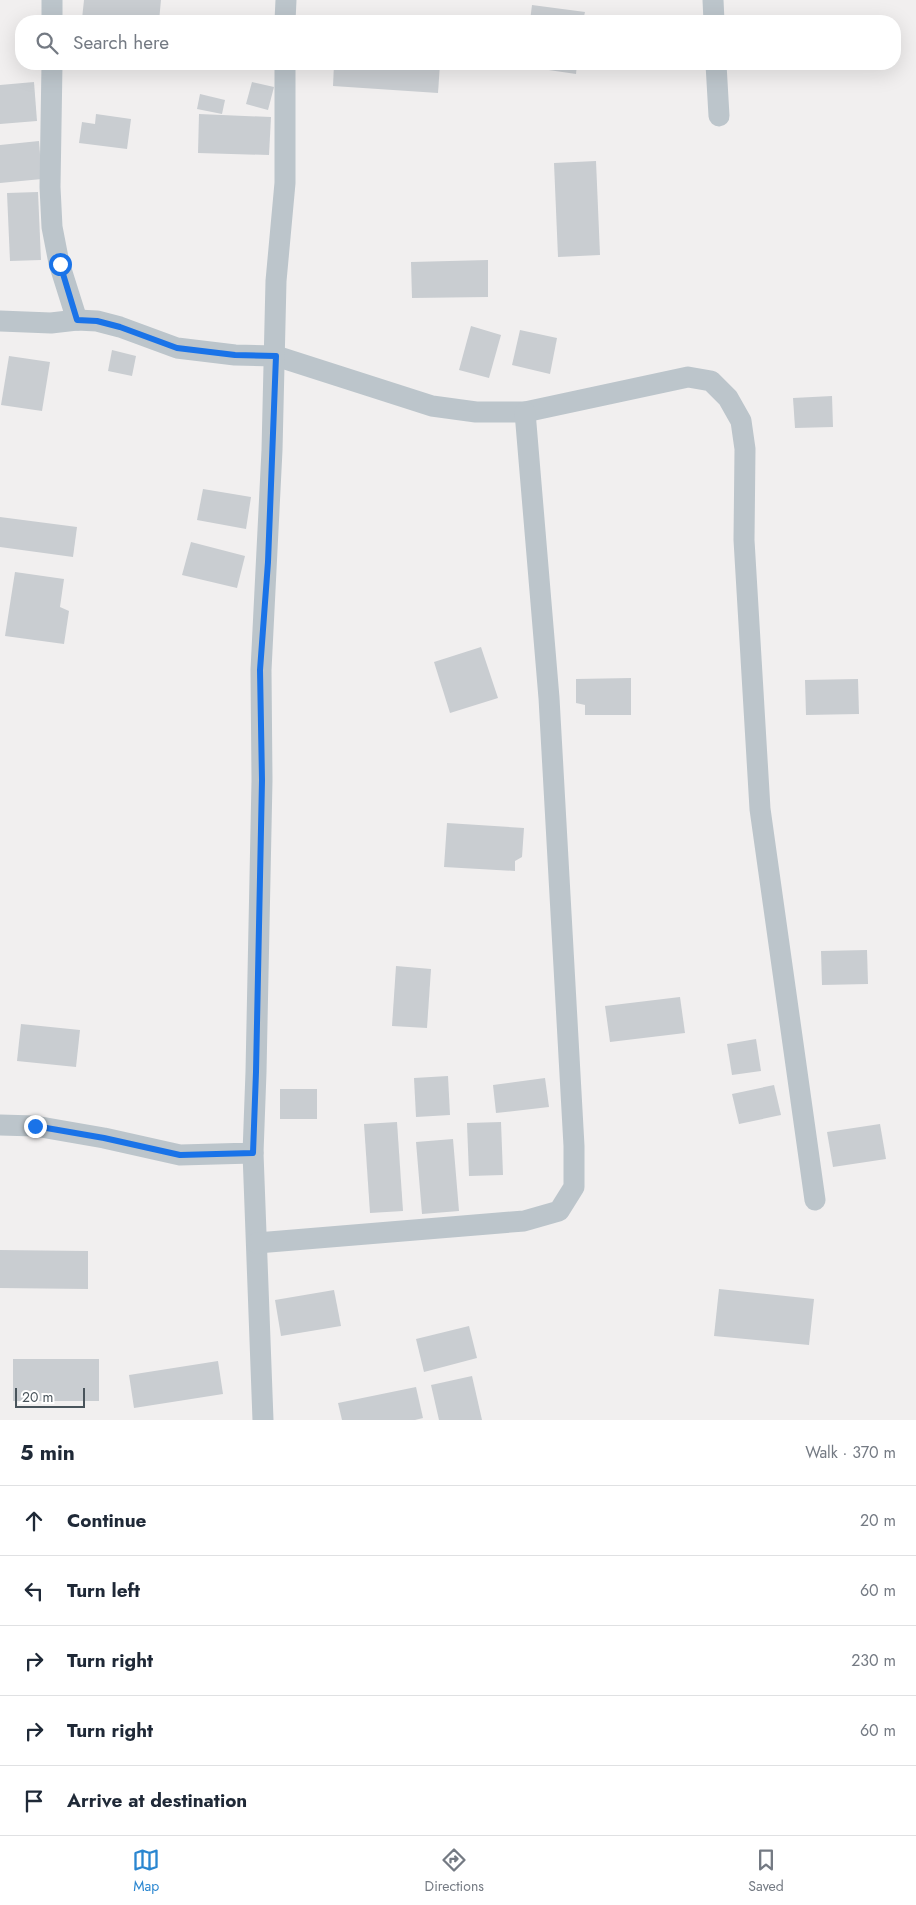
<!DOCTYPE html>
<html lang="en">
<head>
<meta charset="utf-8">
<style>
	:root { --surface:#fff; --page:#f6f6f7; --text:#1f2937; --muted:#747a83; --line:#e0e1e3; --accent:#2a86d0 }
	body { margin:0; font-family:Jost,sans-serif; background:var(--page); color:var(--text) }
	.scale { position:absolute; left:15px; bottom:12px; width:70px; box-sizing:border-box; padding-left:5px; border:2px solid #49545b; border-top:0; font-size:14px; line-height:18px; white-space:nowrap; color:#49545b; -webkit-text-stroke:4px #fff; paint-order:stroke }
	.stop { position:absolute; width:15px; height:15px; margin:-11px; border:4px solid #1a73e8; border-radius:50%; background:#fff }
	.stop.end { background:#1a73e8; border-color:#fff; box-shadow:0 1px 5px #0008 }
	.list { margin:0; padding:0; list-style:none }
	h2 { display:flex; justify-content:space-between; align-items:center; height:65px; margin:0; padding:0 20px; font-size:21px }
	h2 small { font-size:16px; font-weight:400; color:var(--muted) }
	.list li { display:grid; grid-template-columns:32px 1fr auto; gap:15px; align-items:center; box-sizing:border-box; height:70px; padding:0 20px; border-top:1px solid var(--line) }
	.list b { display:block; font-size:19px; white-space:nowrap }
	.list em { font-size:16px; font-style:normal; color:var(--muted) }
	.icon { flex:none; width:28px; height:28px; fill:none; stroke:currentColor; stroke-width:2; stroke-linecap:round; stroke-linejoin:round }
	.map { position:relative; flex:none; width:916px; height:1420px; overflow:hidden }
	.search { position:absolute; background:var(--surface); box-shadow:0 5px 20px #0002; left:15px; right:15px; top:15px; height:55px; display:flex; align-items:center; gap:12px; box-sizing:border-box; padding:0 18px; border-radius:20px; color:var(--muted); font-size:19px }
	.sheet { height:415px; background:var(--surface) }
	nav { display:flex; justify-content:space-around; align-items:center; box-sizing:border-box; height:70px; border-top:1px solid var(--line); background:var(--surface); font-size:14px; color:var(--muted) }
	nav a { display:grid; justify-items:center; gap:2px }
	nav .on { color:var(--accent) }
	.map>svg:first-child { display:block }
	.building { fill:#c9cdd1 }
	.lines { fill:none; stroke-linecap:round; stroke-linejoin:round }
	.minor { stroke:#bcc5cb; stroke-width:21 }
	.route { stroke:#1a73e8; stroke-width:6 }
</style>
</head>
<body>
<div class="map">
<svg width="916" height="1420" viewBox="0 0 916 1420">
	<rect width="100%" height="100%" fill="#f1efef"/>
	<g class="building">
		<polygon points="84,0 161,0 159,21 108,21 82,19"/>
		<polygon points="532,5 585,12 583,21 530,21"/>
		<polygon points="334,64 440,64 438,93 333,86"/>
		<polygon points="535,64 577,64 576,74 535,68"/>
		<polygon points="34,82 37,121 0,124 0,85"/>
		<polygon points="252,82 274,87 268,110 246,104"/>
		<polygon points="200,94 225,100 222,114 197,109"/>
		<polygon points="96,114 131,119 127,149 79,143 82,122 95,124"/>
		<polygon points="199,114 271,117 269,155 198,153"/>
		<polygon points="39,141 42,179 0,183 0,145"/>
		<polygon points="596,161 600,255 558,257 554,163"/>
		<polygon points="38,192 41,260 10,261 7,193"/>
		<polygon points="488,260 488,297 412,298 411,262"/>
		<polygon points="471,326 501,335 489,378 459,370"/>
		<polygon points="520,330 557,338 550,374 512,365"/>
		<polygon points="112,350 136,356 132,376 108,371"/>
		<polygon points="9,356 50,362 42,411 1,405"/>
		<polygon points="832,396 833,427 795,428 793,398"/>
		<polygon points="203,489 251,497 246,529 197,520"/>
		<polygon points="0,517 77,527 73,557 0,547"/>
		<polygon points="191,542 245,556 237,588 182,575"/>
		<polygon points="15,572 64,579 60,607 69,611 64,644 5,636"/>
		<polygon points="481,647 498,698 450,713 434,662"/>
		<polygon points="631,678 631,715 585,715 585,705 576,703 576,679"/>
		<polygon points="858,679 859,714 806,715 805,680"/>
		<polygon points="447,823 524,828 522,857 515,861 515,871 444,867"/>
		<polygon points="867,950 868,984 822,985 821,951"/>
		<polygon points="396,966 431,969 427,1028 392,1026"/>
		<polygon points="680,997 685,1033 610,1042 605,1006"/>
		<polygon points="21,1024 80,1030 76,1067 17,1061"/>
		<polygon points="756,1039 761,1071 732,1075 727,1044"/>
		<polygon points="448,1076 450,1115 416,1117 414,1078"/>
		<polygon points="545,1078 549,1107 496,1113 493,1085"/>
		<polygon points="774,1085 781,1115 739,1124 732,1094"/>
		<rect x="280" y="1089" width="37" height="30"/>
		<polygon points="397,1122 403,1211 370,1213 364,1124"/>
		<polygon points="501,1122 503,1175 469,1176 467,1123"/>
		<polygon points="880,1124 886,1159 833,1167 827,1132"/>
		<polygon points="453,1139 459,1211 422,1214 416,1142"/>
		<polygon points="0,1250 88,1251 88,1289 0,1288"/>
		<polygon points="719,1289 814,1299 809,1345 714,1336"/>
		<polygon points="334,1290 341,1326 281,1336 275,1300"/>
		<polygon points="469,1326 477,1358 424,1372 416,1339"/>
		<rect x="13" y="1359" width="86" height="42"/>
		<polygon points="218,1361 223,1394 134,1408 129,1375"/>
		<polygon points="472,1376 482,1420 439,1420 431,1385"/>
		<polygon points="416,1387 423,1418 415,1420 342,1420 338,1403"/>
	</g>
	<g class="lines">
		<g class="minor">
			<polyline points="52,0 52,21"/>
			<polyline points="713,0 714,21"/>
			<polyline points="285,21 286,0"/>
			<polyline points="52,64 50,187 52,227 59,263 77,320"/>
			<polyline points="716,64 719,116"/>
			<polyline points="0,321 51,323 77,320 97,321 120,327 177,348 235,355 276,356 432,406 476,412 525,412 688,377 711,381 728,398 741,421 745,449 744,540 760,809 815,1200"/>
			<polyline points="0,1125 35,1126 104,1138 180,1155 253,1153 256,1072 262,780 261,670 272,450 276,281 285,183 285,64"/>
			<polyline points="253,1153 263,1420"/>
			<polyline points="257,1243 524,1221 559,1211 574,1187 574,1146 549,698 525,412"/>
		</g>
	</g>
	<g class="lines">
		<polyline class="route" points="35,1126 104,1138 180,1155 253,1153 256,1072 262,780 260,670 268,562 276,356 235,355 177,348 120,327 97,321 77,320 60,264"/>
	</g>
</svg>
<div class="scale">20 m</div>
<div class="stop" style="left:60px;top:264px"></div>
<div class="stop end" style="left:35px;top:1126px"></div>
<div class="search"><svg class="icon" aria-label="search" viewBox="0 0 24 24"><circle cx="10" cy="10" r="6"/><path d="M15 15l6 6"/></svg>Search here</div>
</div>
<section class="sheet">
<h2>5 min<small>Walk · 370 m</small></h2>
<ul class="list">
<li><svg class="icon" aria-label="ahead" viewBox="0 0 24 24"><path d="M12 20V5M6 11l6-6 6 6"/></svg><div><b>Continue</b></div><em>20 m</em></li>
<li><svg class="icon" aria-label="left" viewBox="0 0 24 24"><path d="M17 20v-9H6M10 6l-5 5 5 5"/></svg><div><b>Turn left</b></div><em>60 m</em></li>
<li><svg class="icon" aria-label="right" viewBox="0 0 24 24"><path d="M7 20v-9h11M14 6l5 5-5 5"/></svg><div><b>Turn right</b></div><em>230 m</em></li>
<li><svg class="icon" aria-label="right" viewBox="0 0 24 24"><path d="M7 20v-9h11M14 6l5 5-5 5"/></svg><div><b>Turn right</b></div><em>60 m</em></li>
<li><svg class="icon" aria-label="arrive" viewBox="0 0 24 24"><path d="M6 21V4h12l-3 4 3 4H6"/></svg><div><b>Arrive at destination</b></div></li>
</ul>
</section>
<nav>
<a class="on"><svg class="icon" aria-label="map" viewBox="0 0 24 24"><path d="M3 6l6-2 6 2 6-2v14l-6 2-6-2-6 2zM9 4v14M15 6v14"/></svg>Map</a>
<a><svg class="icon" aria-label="directions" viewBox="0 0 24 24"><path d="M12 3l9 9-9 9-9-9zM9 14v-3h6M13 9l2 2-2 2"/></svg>Directions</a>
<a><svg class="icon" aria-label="saved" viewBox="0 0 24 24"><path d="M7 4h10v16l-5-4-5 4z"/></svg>Saved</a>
</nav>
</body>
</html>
